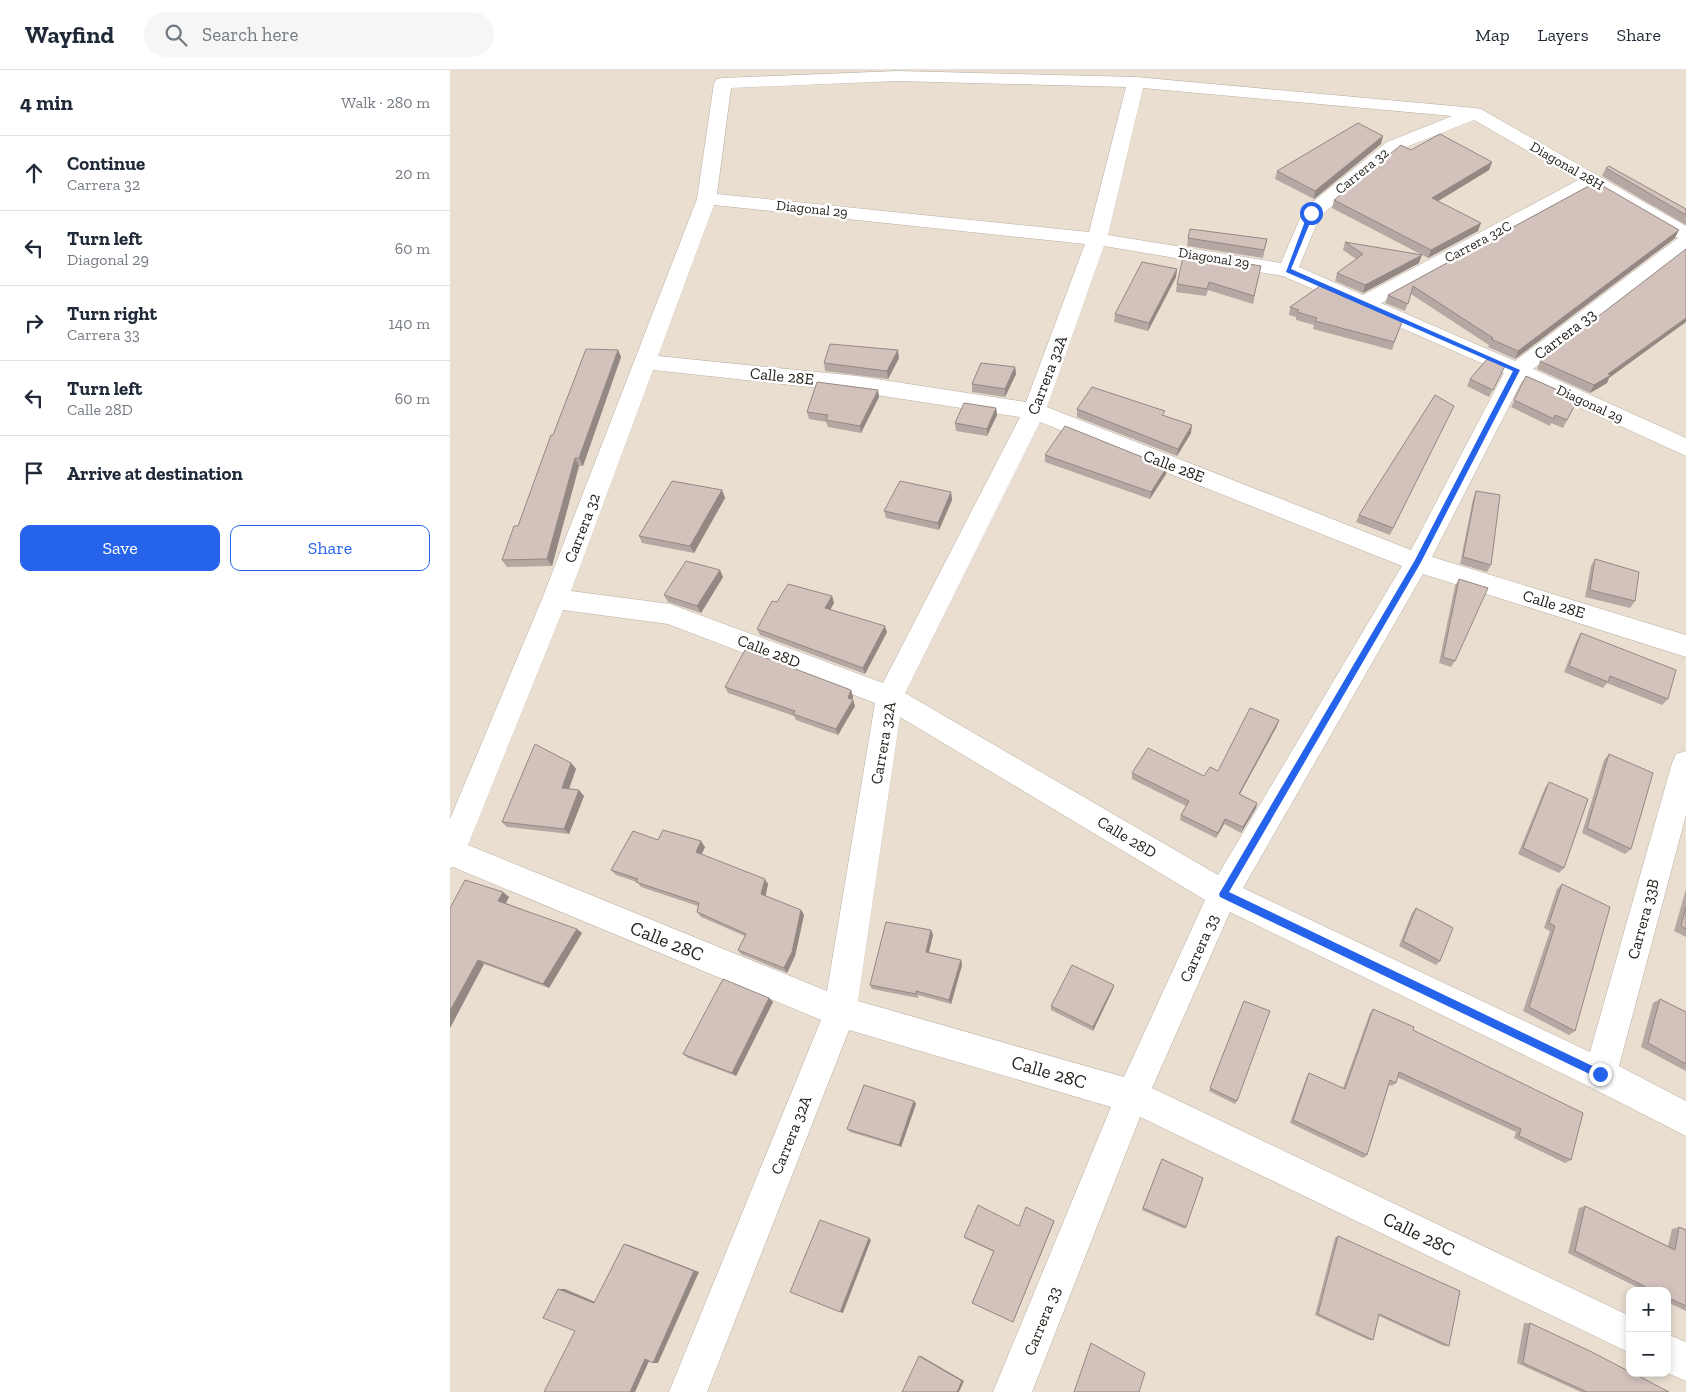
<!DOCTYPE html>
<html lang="en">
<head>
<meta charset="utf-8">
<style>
	:root { --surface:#fff; --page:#f6f6f7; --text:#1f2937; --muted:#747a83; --line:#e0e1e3; --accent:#2563eb }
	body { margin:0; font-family:"Zilla Slab",serif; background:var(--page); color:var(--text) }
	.controls { position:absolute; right:15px; bottom:15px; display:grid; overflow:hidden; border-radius:10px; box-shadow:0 2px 8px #0003 }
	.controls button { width:45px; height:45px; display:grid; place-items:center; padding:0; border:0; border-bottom:1px solid var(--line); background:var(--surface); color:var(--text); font:25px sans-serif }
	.stop { position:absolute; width:15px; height:15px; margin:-11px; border:4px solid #2563eb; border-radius:50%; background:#fff }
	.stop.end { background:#2563eb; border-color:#fff; box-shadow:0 1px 5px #0008 }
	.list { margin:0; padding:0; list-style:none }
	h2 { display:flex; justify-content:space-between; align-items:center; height:65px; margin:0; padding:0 20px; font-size:21px }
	h2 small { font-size:16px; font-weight:400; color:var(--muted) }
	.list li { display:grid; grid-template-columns:32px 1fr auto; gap:15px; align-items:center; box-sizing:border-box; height:75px; padding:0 20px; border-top:1px solid var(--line) }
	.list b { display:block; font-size:19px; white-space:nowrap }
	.list p { margin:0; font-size:16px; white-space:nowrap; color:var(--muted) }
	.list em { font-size:16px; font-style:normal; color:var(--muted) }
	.actions { display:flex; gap:10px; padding:15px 20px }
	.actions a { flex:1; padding:11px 0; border:1px solid var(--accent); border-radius:10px; text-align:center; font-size:18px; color:var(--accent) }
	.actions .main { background:var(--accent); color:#fff }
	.icon { flex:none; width:28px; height:28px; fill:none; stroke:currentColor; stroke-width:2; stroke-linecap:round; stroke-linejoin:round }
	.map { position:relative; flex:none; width:1236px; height:1322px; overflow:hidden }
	header { display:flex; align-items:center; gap:30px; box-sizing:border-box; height:70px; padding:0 25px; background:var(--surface); border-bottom:1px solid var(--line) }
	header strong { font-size:24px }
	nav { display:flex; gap:28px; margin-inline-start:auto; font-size:18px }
	.search { width:350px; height:45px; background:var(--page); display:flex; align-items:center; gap:12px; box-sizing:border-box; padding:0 18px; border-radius:28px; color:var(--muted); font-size:19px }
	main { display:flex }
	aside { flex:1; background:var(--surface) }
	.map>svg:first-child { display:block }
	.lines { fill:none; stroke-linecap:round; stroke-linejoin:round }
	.minor-casing { stroke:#b8ada0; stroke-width:1 }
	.minor { fill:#fff; fill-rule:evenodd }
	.wall { fill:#b5a7a1 }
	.shaded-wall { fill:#948883 }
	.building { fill:#d3c2bb; stroke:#948883 }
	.route { fill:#2563eb }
	.labels { text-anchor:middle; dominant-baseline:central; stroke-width:5; stroke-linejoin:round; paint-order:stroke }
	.far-street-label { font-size:14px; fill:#25201b; stroke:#fff }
	.street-label { font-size:16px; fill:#25201b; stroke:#fff }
	.near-street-label { font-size:19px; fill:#25201b; stroke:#fff }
</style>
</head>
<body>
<header>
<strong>Wayfind</strong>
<div class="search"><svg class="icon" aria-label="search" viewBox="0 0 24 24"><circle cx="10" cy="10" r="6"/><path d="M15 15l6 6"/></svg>Search here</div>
<nav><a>Map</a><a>Layers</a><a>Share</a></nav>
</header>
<main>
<aside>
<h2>4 min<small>Walk · 280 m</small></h2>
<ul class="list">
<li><svg class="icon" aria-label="ahead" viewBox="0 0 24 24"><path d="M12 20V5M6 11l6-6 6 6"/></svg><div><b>Continue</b><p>Carrera 32</p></div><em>20 m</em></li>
<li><svg class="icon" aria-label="left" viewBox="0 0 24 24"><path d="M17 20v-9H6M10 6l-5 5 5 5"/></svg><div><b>Turn left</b><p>Diagonal 29</p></div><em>60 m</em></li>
<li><svg class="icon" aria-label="right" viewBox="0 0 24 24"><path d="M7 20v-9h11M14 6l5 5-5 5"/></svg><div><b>Turn right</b><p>Carrera 33</p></div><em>140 m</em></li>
<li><svg class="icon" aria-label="left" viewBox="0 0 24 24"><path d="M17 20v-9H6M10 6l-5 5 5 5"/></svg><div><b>Turn left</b><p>Calle 28D</p></div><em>60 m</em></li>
<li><svg class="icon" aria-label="arrive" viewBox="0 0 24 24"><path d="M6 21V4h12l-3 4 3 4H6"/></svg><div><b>Arrive at destination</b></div></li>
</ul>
<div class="actions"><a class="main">Save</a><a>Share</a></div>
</aside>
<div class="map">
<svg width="1236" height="1322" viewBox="0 0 1236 1322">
	<rect width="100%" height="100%" fill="#e9ded0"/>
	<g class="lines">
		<defs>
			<g id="minor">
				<path d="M447,1L686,7L1025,38L1031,39L1236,156V181L1083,299L1236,368V386L1072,311L982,487L1236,565V587L973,504L793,818L1140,982L1222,693L1226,684L1236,681V745L1169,996L1236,1031V1066L1138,1016L780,842L702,1018L1180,1246V1283L690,1047L582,1322H543L661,1037L399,960L257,1322H219L371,950L3,797L0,798V749L92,529L247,129L264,13L267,9L273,8ZM447,11L676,17L639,162L267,124L281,18ZM693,18L1002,46L937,72L854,139L831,193L658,165ZM1024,50L1128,110L913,225L849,197L870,146L949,80ZM1142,118L1228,168L1065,291L931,233ZM264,135L635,174L576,332L407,306L208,286ZM654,176L833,206L1054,303L961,480L597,337ZM203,300L407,322L570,347L433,613L220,534L121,521ZM590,352L952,496L768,805L455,623ZM113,540L218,554L425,633L377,921L18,775ZM450,647L755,830L674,1007L408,931Z"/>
				<polygon points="1217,1264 1236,1272 1236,1311 1217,1303"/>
			</g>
		</defs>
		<use href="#minor" class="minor-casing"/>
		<use href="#minor" class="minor"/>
	</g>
	<g class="wall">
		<polygon points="931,74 864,129 825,109 827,101"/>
		<polygon points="961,80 1042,92 1039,100 988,131 1028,161 978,188 882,138 884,130"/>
		<polygon points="1156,98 1236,139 1236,155 1152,106"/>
		<polygon points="1146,112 1225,168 1065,289 1038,277 1039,275 961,224 955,241 935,233 938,225"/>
		<polygon points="738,168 817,169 813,188 737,176"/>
		<polygon points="895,172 969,193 913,223 885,211 887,203 906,189 893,180"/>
		<polygon points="727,199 726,207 698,261 664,252 665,244"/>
		<polygon points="809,204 803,234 758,220 756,226 726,222 727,214"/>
		<polygon points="840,237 952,252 942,280 863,259 864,255 846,250 846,247 839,245"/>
		<polygon points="168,280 171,287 133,396 129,396 102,496 57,497 52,490 68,456 103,365"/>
		<polygon points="449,288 438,309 375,301 374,293"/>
		<polygon points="1090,291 1159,308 1157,313 1140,323 1087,299"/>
		<polygon points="565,297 566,304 555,327 522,322 522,314"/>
		<polygon points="1051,304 1039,327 1017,316 1020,309"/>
		<polygon points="1076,306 1128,329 1113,358 1101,353 1100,356 1061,337"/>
		<polygon points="428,320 429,327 411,363 378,357 376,352 359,349 357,342"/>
		<polygon points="546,338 547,345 537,366 506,361 505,353"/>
		<polygon points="627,339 741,363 727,386 627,347"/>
		<polygon points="1000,343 940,465 906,452 909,445"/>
		<polygon points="595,385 717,397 716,404 700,429 595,392"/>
		<polygon points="272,420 275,428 244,483 192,473 189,466"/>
		<polygon points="1026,421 1041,495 1037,502 1010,494 1023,429"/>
		<polygon points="501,422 502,430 489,460 436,448 434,441"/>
		<polygon points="1145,489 1185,531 1180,538 1135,527 1141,496"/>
		<polygon points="273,507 251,543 218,532 214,525"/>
		<polygon points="1009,509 1005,591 1001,597 989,593 1005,516"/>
		<polygon points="382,526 384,533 380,540 437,562 415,604 310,565 307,559 327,532"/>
		<polygon points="1131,563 1218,629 1212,635 1157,613 1153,618 1114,602 1127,570"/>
		<polygon points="275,617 401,620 403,627 402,630 403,630 405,636 388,665 346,650 344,646 278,623"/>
		<polygon points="829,650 827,656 790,724 807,733 806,738 791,763 774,754 766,768 730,750 731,745 736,736 682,709 682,703 754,706 768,701"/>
		<polygon points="1159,684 1181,779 1175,784 1132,763 1154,690"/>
		<polygon points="121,693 126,699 119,719 134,726 119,764 57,757 52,752"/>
		<polygon points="1099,712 1114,798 1109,803 1068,784 1095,718"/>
		<polygon points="208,770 255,777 251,784 318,814 315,826 351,840 354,845 345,886 337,903 291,884 288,880 295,866 251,847 247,842 248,836 191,817 187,812 166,805 161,800"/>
		<polygon points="1112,814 1125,961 1119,965 1073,941 1100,861 1094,858 1107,819"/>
		<polygon points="1236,819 1236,867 1224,861"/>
		<polygon points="53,822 59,827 56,833 132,863 99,918 34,894 0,958 0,838"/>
		<polygon points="966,838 990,891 986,895 949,876 962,843"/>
		<polygon points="481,860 483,865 479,882 511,890 512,895 501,934 468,925 468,928 422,919 420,915"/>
		<polygon points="664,915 663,919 643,961 601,940 601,936"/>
		<polygon points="319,928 323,932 286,1006 238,988 233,984"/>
		<polygon points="1210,929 1236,942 1236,1001 1191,977 1203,933"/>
		<polygon points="794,931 787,1031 785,1034 759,1021"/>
		<polygon points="923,939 963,960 1121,1090 1115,1093 1064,1068 1066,1062 947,1007 946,1013 942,1016 939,1015 917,1085 913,1088 840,1053 857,1006 859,1003 893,1018 920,943"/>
		<polygon points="464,1031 466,1034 451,1077 400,1062 397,1059"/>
		<polygon points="712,1089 736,1157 735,1159 692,1140"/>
		<polygon points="1135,1136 1218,1176 1222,1159 1229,1157 1236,1160 1236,1241 1217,1232 1217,1221 1195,1221 1118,1183 1129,1138"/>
		<polygon points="604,1151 604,1152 563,1252 522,1233 544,1182 516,1169 514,1167 569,1156"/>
		<polygon points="888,1166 999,1276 994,1276 929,1246 923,1270 919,1270 865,1245 885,1168"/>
		<polygon points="1074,1253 1080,1253 1219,1322 1131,1322 1067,1293"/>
	</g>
	<g class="shaded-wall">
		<polygon points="933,66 931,74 864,129 865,121"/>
		<polygon points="1042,92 1039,100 980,136 982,128"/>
		<polygon points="1031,153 1028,161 978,188 981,180"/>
		<polygon points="1229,160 1225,168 1065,289 1068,281"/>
		<polygon points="972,185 969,193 913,223 915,215"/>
		<polygon points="727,199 726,207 698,261 699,253"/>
		<polygon points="1236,248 1236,252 1159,308 1157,313 1140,323 1144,315 1158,304"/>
		<polygon points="168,280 171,287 133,396 129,388"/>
		<polygon points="448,280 449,288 438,309 437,301"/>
		<polygon points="565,297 566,304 555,327 555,319"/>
		<polygon points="428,320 429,327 411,363 410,356"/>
		<polygon points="546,338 547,345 537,366 537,359"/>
		<polygon points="742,355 741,363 727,386 728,379"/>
		<polygon points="125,388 129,396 102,496 97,489"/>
		<polygon points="717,397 716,404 700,429 701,422"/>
		<polygon points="272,420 275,428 244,483 240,476"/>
		<polygon points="501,422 502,430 489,460 488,453"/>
		<polygon points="270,500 273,507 251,543 247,536"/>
		<polygon points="382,526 384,533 377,545 375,538"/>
		<polygon points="435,556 437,562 415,604 413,598"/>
		<polygon points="401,620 403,627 400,634 398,628"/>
		<polygon points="403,630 405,636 388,665 386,659"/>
		<polygon points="829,650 827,656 787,729 789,724"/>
		<polygon points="121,693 126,699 117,724 112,718"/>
		<polygon points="129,720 134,726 119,764 114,759"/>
		<polygon points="807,733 806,738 791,763 793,757"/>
		<polygon points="775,749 774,754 766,768 768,763"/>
		<polygon points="251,771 255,777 250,788 246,782"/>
		<polygon points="315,809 318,814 315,829 311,824"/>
		<polygon points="53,822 59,827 54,836 48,831"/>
		<polygon points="351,840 354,845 345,886 337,903 334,898"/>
		<polygon points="127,859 132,863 99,918 93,914"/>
		<polygon points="481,860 483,865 478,886 476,882"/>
		<polygon points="28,890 34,894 0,958 0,941"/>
		<polygon points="511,890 512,895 501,934 499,930"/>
		<polygon points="664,915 663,919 643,961 643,957"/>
		<polygon points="319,928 323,932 286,1006 282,1003"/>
		<polygon points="464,1031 466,1034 451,1077 449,1075"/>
		<polygon points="604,1151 604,1152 563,1252"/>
		<polygon points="419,1168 421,1170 393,1243 390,1242"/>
		<polygon points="174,1174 179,1175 249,1202 208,1293 203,1293"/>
		<polygon points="108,1219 115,1219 150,1234 144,1233"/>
		<polygon points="469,1286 471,1286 514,1311 509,1322 507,1322"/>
		<polygon points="195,1289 200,1289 185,1322 180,1322"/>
	</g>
	<g class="building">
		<polygon points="908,53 933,66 865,121 827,101"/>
		<polygon points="990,64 1042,92 982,128 1031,153 981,180 884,130 951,75 961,80"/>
		<polygon points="1159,96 1236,139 1236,145 1156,98"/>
		<polygon points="1146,112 1229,160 1068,281 1041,269 1043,268 963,216 958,234 938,225"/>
		<polygon points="740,159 817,169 814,180 738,168"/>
		<polygon points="895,172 972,185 915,215 887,203 913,184"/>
		<polygon points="1236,179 1236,248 1158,304 1161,305 1144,315 1090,291"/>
		<polygon points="734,183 811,196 804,226 759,212 757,219 727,214"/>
		<polygon points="692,192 727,199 699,253 665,244"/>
		<polygon points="870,216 952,252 944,272 865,251 867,248 847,242 849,240 840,237"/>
		<polygon points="380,274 448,280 437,301 374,293"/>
		<polygon points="136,279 168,280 129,388 125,388 97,489 52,490 64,456 68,456 101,365 103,365"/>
		<polygon points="1037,289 1055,296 1043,320 1020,309"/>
		<polygon points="531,293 565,297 555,319 522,314"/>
		<polygon points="1076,306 1128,329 1117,350 1105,345 1104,349 1064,330"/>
		<polygon points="367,312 428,320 410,356 376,350 378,345 357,342"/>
		<polygon points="642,317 715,341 712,345 742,355 728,379 627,339"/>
		<polygon points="985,325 1004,336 943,458 909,445"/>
		<polygon points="514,333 546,338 537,359 505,353"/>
		<polygon points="615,356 717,397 701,422 595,385"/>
		<polygon points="222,411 272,420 240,476 189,466"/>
		<polygon points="450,411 501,422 488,453 434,441"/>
		<polygon points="1026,421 1050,425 1041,495 1013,487"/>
		<polygon points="1145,489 1189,502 1185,531 1140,520"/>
		<polygon points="236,491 270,500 247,536 214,525"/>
		<polygon points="1009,509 1038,518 1005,591 993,587"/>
		<polygon points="338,514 382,526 375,538 435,556 413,598 307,559 322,531 327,532"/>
		<polygon points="1131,563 1226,600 1218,629 1160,606 1158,612 1119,596"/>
		<polygon points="295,580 401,620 398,628 403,630 386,659 343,644 345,641 275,617"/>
		<polygon points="800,638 829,650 789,724 807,733 793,757 775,749 768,763 731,745 739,731 682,703 698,678 754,706 760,697 768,701"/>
		<polygon points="85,674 121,693 112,718 129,720 114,759 52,752"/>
		<polygon points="1159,684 1203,703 1181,779 1137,758"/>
		<polygon points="1099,712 1138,729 1114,798 1073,778"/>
		<polygon points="213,760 251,771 246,782 315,809 311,824 351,840 342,882 334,898 288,880 296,864 247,842 249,833 186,812 188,809 161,800 183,761 208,770"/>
		<polygon points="15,810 53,822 48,831 127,859 93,914 28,890 0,941 0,838"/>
		<polygon points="1112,814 1160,837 1125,961 1079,937 1105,856 1099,853"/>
		<polygon points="1236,837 1236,859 1231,856"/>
		<polygon points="966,838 1003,858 990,891 953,871"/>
		<polygon points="436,852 481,860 476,882 511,890 499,930 466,921 466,924 420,915"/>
		<polygon points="622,895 664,915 643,957 601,936"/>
		<polygon points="273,909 319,928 282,1003 233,984"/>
		<polygon points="1210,929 1236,942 1236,994 1198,973"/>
		<polygon points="794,931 820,941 787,1031 760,1018"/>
		<polygon points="923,939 964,957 963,960 1133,1043 1121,1090 1069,1066 1071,1059 949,1002 946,1013 940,1010 917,1085 843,1050 859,1003 895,1019"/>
		<polygon points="414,1015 464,1031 449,1075 397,1059"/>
		<polygon points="712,1089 753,1108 736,1157 693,1138"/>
		<polygon points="528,1135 569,1156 576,1137 604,1151 563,1252 522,1233 544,1181 514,1167"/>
		<polygon points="1135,1136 1225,1180 1229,1157 1236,1160 1236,1236 1217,1227 1217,1221 1204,1221 1125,1181"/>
		<polygon points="370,1150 419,1168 390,1242 340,1222"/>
		<polygon points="888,1166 1010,1221 999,1276 929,1244 923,1270 868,1244"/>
		<polygon points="174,1174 244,1201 203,1293 195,1289 180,1322 94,1322 125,1261 93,1248 108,1219 144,1233"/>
		<polygon points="1080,1253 1142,1282 1180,1302 1180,1303 1183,1303 1219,1322 1137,1322 1073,1293"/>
		<polygon points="641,1273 695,1303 689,1322 624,1322"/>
		<polygon points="469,1286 512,1311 507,1322 452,1322"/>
	</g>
	<polygon class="route" points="861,141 864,143 841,199 1070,300 970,494 779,822 1153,1001 1155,1004 1150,1009 770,827 769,824 965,490 1063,301 836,202 858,143"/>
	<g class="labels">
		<g class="far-street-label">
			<text transform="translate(1117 96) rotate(30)">Diagonal 28H</text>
			<text transform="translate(912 101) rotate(-39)">Carrera 32</text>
			<text transform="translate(362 139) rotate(6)">Diagonal 29</text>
			<text transform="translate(1028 172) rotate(-28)">Carrera 32C</text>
			<text transform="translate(764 188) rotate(9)">Diagonal 29</text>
			<text transform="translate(1140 334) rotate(25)">Diagonal 29</text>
		</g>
		<g class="street-label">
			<text transform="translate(1115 264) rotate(-37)">Carrera 33</text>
			<text transform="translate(597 305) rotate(-69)">Carrera 32A</text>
			<text transform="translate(332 306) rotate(6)">Calle 28E</text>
			<text transform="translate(724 396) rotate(21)">Calle 28E</text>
			<text transform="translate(132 458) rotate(-69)">Carrera 32</text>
			<text transform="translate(1104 534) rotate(17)">Calle 28E</text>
			<text transform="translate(319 581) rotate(21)">Calle 28D</text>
			<text transform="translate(433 673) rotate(-80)">Carrera 32A</text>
			<text transform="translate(677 767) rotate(31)">Calle 28D</text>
			<text transform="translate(1193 849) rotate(-75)">Carrera 33B</text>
			<text transform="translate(749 878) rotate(-66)">Carrera 33</text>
			<text transform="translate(341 1065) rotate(-68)">Carrera 32A</text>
			<text transform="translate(592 1251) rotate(-68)">Carrera 33</text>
		</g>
		<g class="near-street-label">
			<text transform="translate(217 871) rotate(22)">Calle 28C</text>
			<text transform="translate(599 1002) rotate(16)">Calle 28C</text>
			<text transform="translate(969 1164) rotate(26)">Calle 28C</text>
		</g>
	</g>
</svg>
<div class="controls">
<button>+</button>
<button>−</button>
</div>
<div class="stop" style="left:861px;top:143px"></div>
<div class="stop end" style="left:1150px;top:1004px"></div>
</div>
</main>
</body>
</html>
